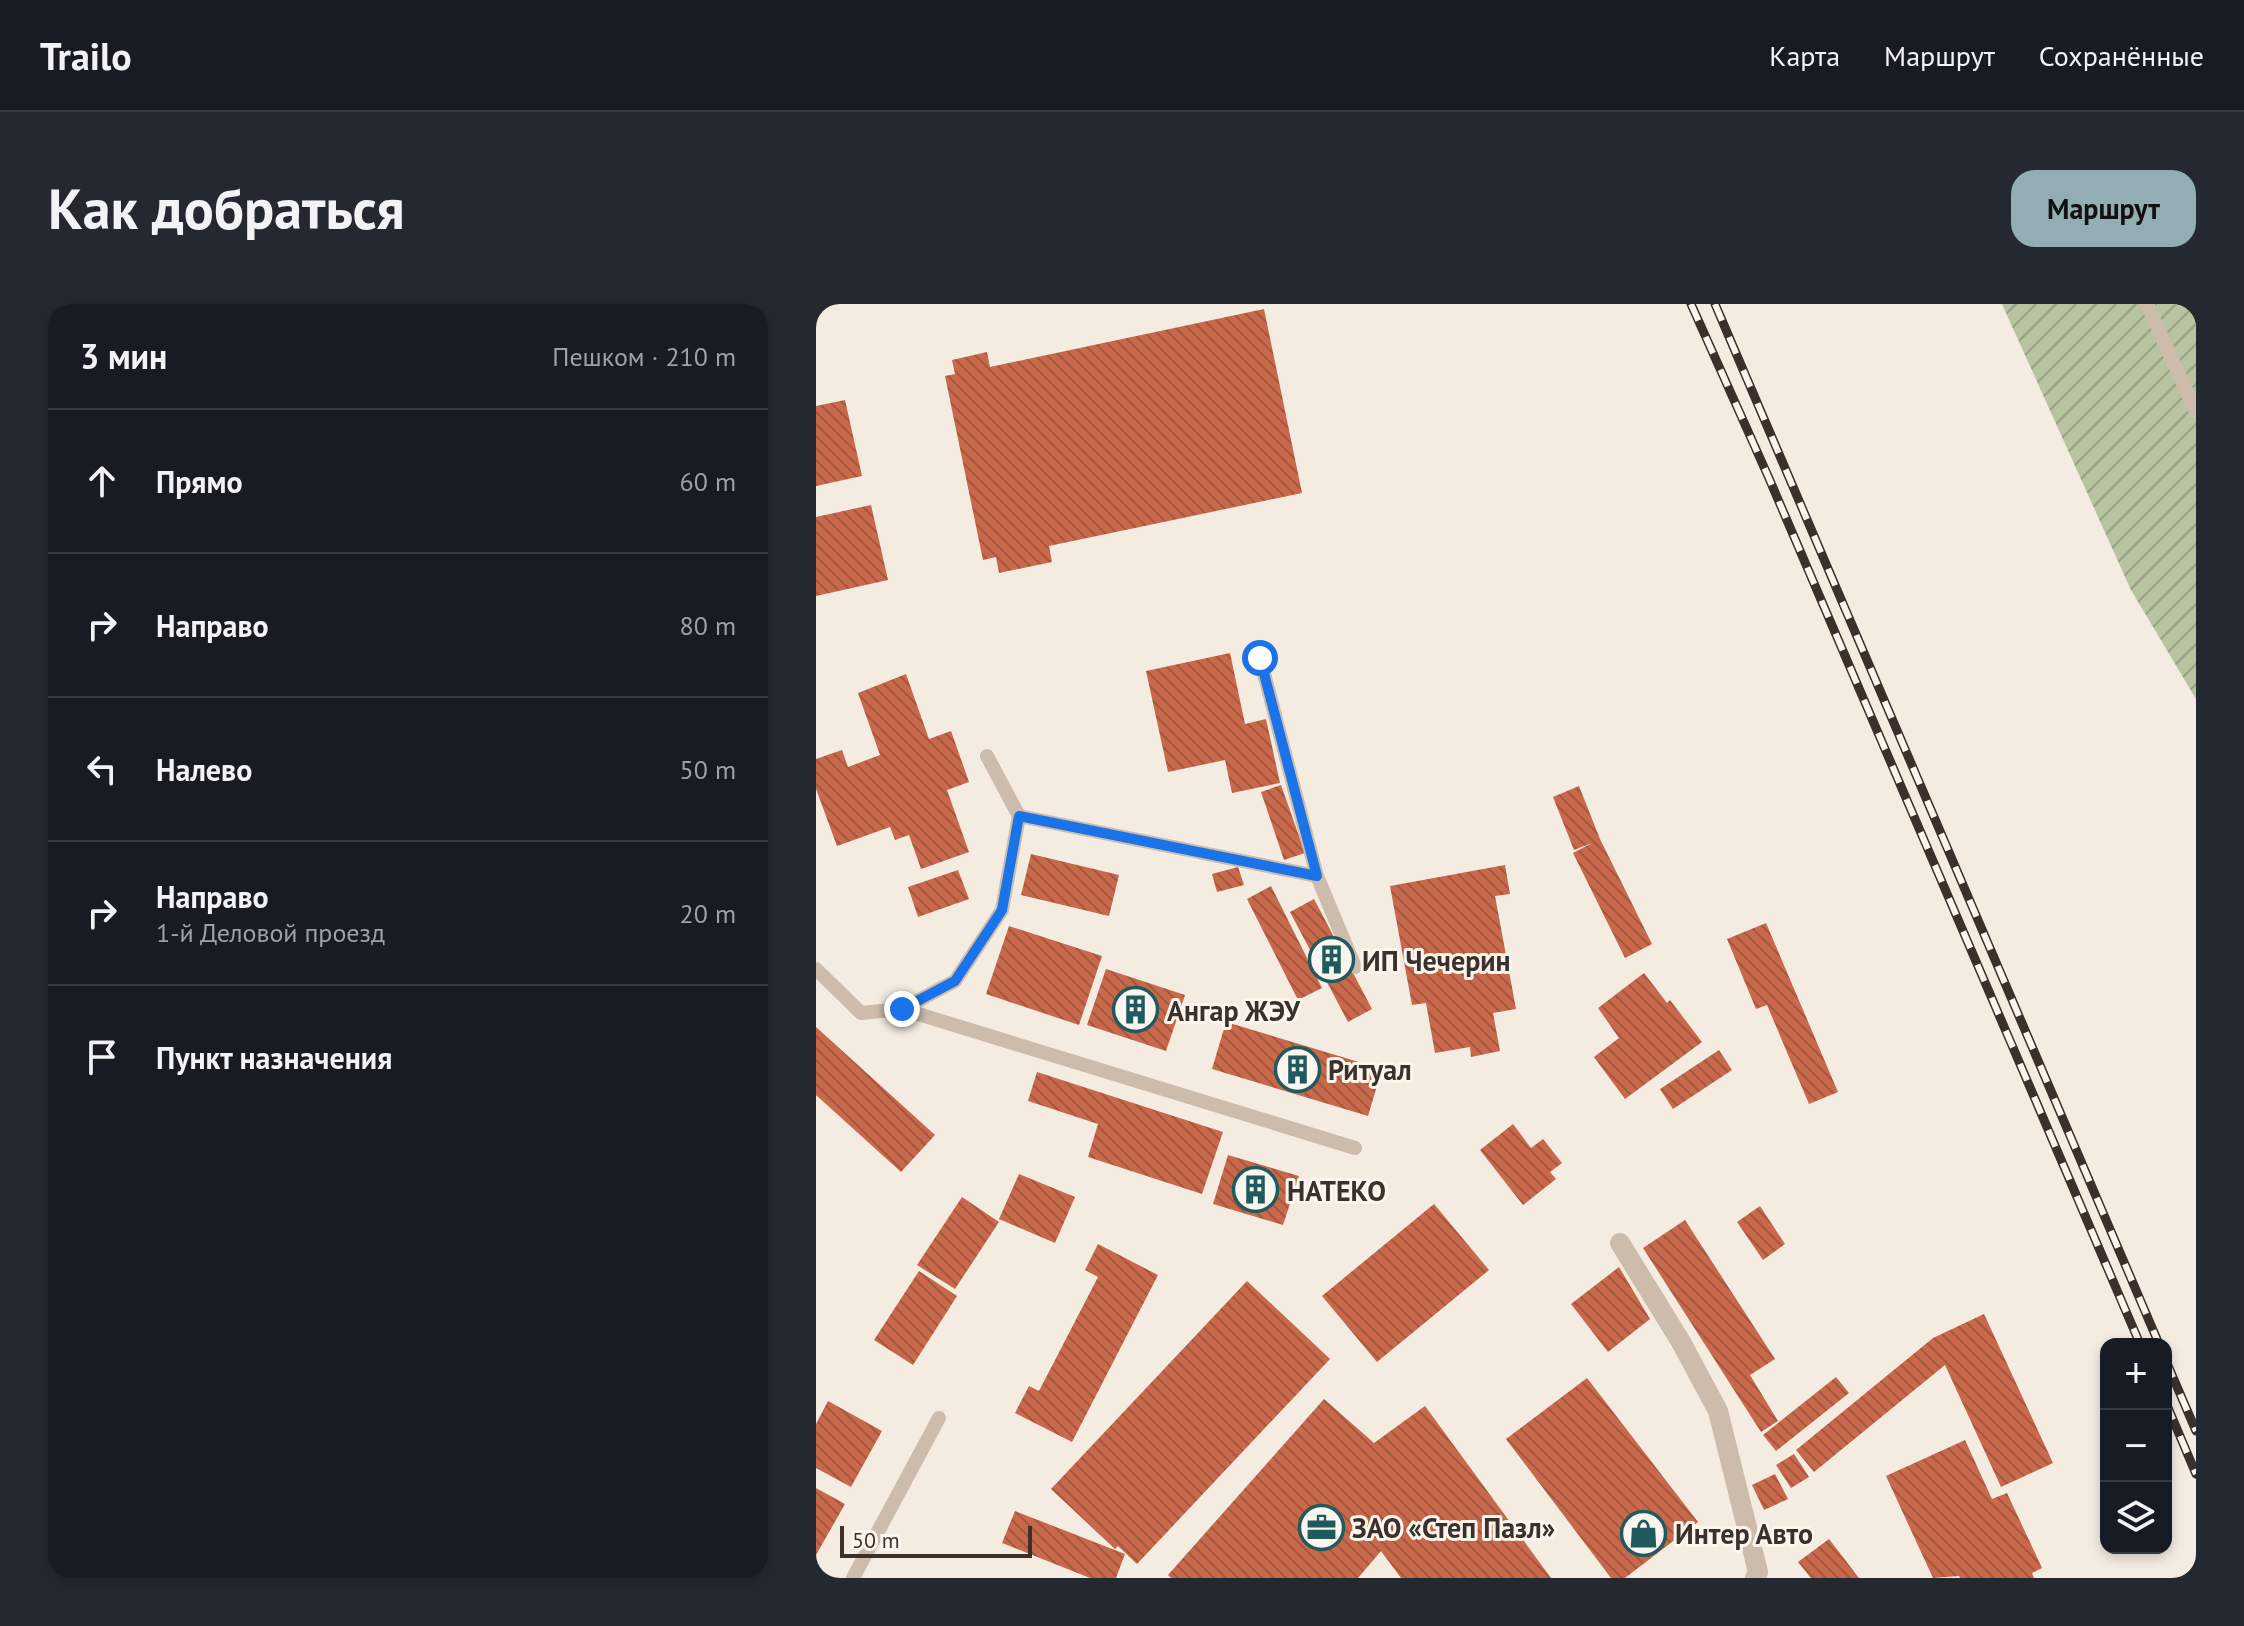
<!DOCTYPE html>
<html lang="ru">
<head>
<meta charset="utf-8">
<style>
	:root { --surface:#171b24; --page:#242831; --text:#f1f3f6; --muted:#9ea1a6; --line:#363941; --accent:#92aeb2 }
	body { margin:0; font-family:"PT Sans",sans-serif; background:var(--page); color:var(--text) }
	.controls { position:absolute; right:24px; bottom:24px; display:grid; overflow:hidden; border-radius:16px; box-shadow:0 4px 12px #0003 }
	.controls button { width:72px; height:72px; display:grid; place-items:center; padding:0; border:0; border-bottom:2px solid var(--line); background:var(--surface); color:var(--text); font:40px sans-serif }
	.scale { position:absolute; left:24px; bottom:20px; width:192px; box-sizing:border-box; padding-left:8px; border:4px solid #3b302b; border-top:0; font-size:22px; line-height:28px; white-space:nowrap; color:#3b302b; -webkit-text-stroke:6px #fbf5ee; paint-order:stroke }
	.stop { position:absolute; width:24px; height:24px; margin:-18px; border:6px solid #1a73e8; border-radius:50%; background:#fff }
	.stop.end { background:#1a73e8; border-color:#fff; box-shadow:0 2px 8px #0008 }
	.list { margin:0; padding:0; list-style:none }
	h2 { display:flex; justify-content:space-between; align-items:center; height:104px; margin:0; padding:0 32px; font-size:34px }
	h2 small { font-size:26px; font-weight:400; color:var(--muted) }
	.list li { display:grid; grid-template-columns:52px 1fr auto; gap:24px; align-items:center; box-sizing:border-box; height:144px; padding:0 32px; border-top:2px solid var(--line) }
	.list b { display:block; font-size:30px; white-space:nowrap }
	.list p { margin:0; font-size:26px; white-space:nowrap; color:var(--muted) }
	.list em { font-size:26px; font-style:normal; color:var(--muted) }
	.icon { flex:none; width:44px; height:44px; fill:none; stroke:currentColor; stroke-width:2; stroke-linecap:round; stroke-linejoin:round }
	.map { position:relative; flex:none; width:1380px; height:1274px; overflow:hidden; border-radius:24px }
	header { display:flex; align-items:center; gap:48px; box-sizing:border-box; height:112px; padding:0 40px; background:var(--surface); border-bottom:2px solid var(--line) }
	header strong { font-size:38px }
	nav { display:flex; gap:44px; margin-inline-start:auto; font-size:28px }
	.intro { display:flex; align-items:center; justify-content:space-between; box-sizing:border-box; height:192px; padding:0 48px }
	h1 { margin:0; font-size:56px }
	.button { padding:20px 36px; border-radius:24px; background:var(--accent); color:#111; font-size:28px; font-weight:700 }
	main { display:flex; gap:48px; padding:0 48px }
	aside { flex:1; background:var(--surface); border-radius:24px; box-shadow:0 4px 12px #0003 }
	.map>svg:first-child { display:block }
	.garden { fill:url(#garden-furrows) }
	.building { fill:url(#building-back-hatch) }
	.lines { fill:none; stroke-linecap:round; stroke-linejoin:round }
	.service { stroke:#cdbbac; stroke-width:14 }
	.minor { stroke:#cdbbac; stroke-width:20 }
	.rail-casing { stroke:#3b302b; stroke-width:9 }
	.rail { stroke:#fbf5ee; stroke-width:6; stroke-dasharray:18; stroke-linecap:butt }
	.route { stroke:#1a73e8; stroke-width:10 }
	.labels { text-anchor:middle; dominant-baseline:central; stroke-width:6; stroke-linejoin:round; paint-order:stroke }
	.poi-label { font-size:28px; font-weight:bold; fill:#3b302b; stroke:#fbf5ee; text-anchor:start }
</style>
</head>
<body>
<header>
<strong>Trailo</strong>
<nav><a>Карта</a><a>Маршрут</a><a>Сохранённые</a></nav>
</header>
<div class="intro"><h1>Как добраться</h1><a class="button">Маршрут</a></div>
<main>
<aside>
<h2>3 мин<small>Пешком · 210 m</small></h2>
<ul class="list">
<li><svg class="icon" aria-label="ahead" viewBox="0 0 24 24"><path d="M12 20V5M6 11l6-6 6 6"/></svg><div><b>Прямо</b></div><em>60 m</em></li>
<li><svg class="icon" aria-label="right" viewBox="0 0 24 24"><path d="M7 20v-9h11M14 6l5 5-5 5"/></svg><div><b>Направо</b></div><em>80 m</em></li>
<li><svg class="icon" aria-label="left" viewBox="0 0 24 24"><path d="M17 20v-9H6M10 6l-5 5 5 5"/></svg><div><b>Налево</b></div><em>50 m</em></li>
<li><svg class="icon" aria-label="right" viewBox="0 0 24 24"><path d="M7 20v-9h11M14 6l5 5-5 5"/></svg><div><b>Направо</b><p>1-й Деловой проезд</p></div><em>20 m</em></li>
<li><svg class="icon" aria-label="arrive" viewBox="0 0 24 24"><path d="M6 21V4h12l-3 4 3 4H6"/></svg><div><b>Пункт назначения</b></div></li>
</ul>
</aside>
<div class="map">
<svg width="1380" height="1274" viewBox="0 0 1380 1274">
	<defs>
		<pattern id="garden-furrows" width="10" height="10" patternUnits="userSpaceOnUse" patternTransform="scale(2)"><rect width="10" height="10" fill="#b8c4a0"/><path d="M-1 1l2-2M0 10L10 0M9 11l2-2" fill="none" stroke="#97a083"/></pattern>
		<pattern id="building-back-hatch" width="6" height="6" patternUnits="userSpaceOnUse" patternTransform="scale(2)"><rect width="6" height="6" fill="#c8694b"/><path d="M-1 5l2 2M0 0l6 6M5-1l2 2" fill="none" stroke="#a4573f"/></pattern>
	</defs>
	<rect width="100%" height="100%" fill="#f4ebe1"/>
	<polygon class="garden" points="1186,0 1380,0 1380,395 1315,286"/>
	<g class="building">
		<polygon points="448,5 486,189 233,242 236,258 183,269 180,253 167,256 129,72 139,70 136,56 171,48 174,63"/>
		<polygon points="29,96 46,172 0,182 0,102"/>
		<polygon points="55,201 72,276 0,292 0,213"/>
		<polygon points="414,349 429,420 450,415 464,479 416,489 409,456 352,468 330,367"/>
		<polygon points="90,370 113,435 135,427 153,478 131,486 153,548 105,565 93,531 79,536 74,523 21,542 0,485 0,455 26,446 32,463 64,451 42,389"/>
		<polygon points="465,481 489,549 468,556 445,488"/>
		<polygon points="763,482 784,535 836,640 809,654 757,549 776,539 758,546 737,493"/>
		<polygon points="215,550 303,571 293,612 205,591"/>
		<polygon points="689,561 694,590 679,592 700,705 677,709 684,747 655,753 654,743 619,749 610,699 596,701 574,582"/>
		<polygon points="422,563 428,581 401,588 396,570"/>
		<polygon points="142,566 153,595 102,613 92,583"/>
		<polygon points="455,582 506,684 482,696 431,595"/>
		<polygon points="498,595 556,705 532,718 474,608"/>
		<polygon points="950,619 1022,788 993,800 951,701 940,705 911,635"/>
		<polygon points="193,622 286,652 263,721 170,690"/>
		<polygon points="290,665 369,691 350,747 271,721"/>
		<polygon points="828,669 851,699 854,696 886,738 809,795 778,753 803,734 782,704"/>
		<polygon points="410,718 566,765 552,812 396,765"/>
		<polygon points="0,723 119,831 85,868 0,791"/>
		<polygon points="903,746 916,766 857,805 844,785"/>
		<polygon points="221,768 407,828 386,890 272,853 282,820 212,797"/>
		<polygon points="697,820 715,844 727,835 746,859 734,868 740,875 707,901 664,846"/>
		<polygon points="412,851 483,872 467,921 397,900"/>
		<polygon points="203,870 259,893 239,939 183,915"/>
		<polygon points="146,893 183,918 139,985 101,961"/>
		<polygon points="618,900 673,966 561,1058 506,992"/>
		<polygon points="944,902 969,940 947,956 921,918"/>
		<polygon points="869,916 959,1055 934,1071 962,1117 945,1128 827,944"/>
		<polygon points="282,940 342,971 256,1138 199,1109 213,1082 223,1087 282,973 269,966"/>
		<polygon points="803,963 834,1015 792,1048 755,1000"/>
		<polygon points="103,967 141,992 97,1061 58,1036"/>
		<polygon points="431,977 514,1055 321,1260 302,1242 299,1245 235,1185"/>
		<polygon points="1168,1010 1237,1159 1185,1183 1129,1061 998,1168 980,1146 1117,1034"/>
		<polygon points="1020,1073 1033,1089 960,1147 947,1131"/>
		<polygon points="771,1074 882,1218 809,1274 795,1274 690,1135"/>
		<polygon points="508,1095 558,1139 609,1102 735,1274 585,1274 565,1247 542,1274 355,1274 352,1271"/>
		<polygon points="12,1097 66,1127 35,1183 0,1164 0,1120"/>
		<polygon points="1149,1136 1176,1195 1191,1189 1226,1264 1216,1269 1218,1274 1144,1274 1143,1272 1117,1274 1070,1172"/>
		<polygon points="978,1150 993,1173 975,1184 960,1161"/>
		<polygon points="959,1170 972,1195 948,1206 936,1181"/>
		<polygon points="0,1184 29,1200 0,1251"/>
		<polygon points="199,1207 309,1250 300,1274 274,1274 186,1239"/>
		<polygon points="1013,1235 1043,1274 995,1274 982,1258"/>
	</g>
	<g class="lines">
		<g class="service">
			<polyline points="1331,0 1380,108"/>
			<polyline points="171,452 203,512"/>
			<polyline points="501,572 539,663"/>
			<polyline points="0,665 45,709 86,705 139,677 186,606 203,512 501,572 444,354"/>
			<polyline points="86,705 539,844"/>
			<polyline points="37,1274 123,1114"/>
		</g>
		<polyline class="minor" points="804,939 865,1038 902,1107 942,1268 939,1274"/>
		<defs>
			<g id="rail">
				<polyline points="875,0 952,172 1324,1040"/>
				<polyline points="899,0 1343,1040"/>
				<polyline points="1350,1057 1380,1127"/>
				<polyline points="1350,1099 1380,1170"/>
			</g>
		</defs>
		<use href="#rail" class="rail-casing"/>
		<use href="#rail" class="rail"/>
	</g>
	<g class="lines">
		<polyline class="route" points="86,705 139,677 186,606 203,512 501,572 444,354"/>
	</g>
	<defs>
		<symbol id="building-ring" viewBox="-11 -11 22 22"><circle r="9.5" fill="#fbf5ee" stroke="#1f5a5e" stroke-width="1.5"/><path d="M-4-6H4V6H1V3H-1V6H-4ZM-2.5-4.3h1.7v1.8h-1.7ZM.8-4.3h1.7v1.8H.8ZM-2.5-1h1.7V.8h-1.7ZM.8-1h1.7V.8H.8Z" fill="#1f5a5e"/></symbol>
		<symbol id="office-ring" viewBox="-11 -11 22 22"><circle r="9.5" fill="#fbf5ee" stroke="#1f5a5e" stroke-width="1.5"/><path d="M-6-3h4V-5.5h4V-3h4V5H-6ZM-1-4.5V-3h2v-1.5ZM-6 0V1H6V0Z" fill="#1f5a5e"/></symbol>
		<symbol id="shop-ring" viewBox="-11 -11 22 22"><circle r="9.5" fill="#fbf5ee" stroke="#1f5a5e" stroke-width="1.5"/><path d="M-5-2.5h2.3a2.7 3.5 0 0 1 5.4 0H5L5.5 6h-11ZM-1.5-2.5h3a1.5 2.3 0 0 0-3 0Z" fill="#1f5a5e"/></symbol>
	</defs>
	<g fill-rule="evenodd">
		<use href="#building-ring" x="490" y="630" width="51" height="51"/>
		<use href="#building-ring" x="294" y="680" width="51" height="51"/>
		<use href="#building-ring" x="456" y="740" width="51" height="51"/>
		<use href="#building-ring" x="414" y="860" width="51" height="51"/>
		<use href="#office-ring" x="480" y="1198" width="51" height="51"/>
		<use href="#shop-ring" x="802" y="1204" width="51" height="51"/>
	</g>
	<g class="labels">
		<g class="poi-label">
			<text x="546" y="656">ИП Чечерин</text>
			<text x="351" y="706">Ангар ЖЭУ</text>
			<text x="512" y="765">Ритуал</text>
			<text x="471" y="886">НАТЕКО</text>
			<text x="536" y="1223">ЗАО «Степ Пазл»</text>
			<text x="859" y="1229">Интер Авто</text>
		</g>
	</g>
</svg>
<div class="controls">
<button>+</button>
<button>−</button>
<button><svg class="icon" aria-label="layers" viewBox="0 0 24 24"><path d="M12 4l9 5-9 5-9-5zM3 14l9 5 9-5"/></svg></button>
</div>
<div class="scale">50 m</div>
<div class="stop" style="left:444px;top:354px"></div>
<div class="stop end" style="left:86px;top:705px"></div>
</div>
</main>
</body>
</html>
